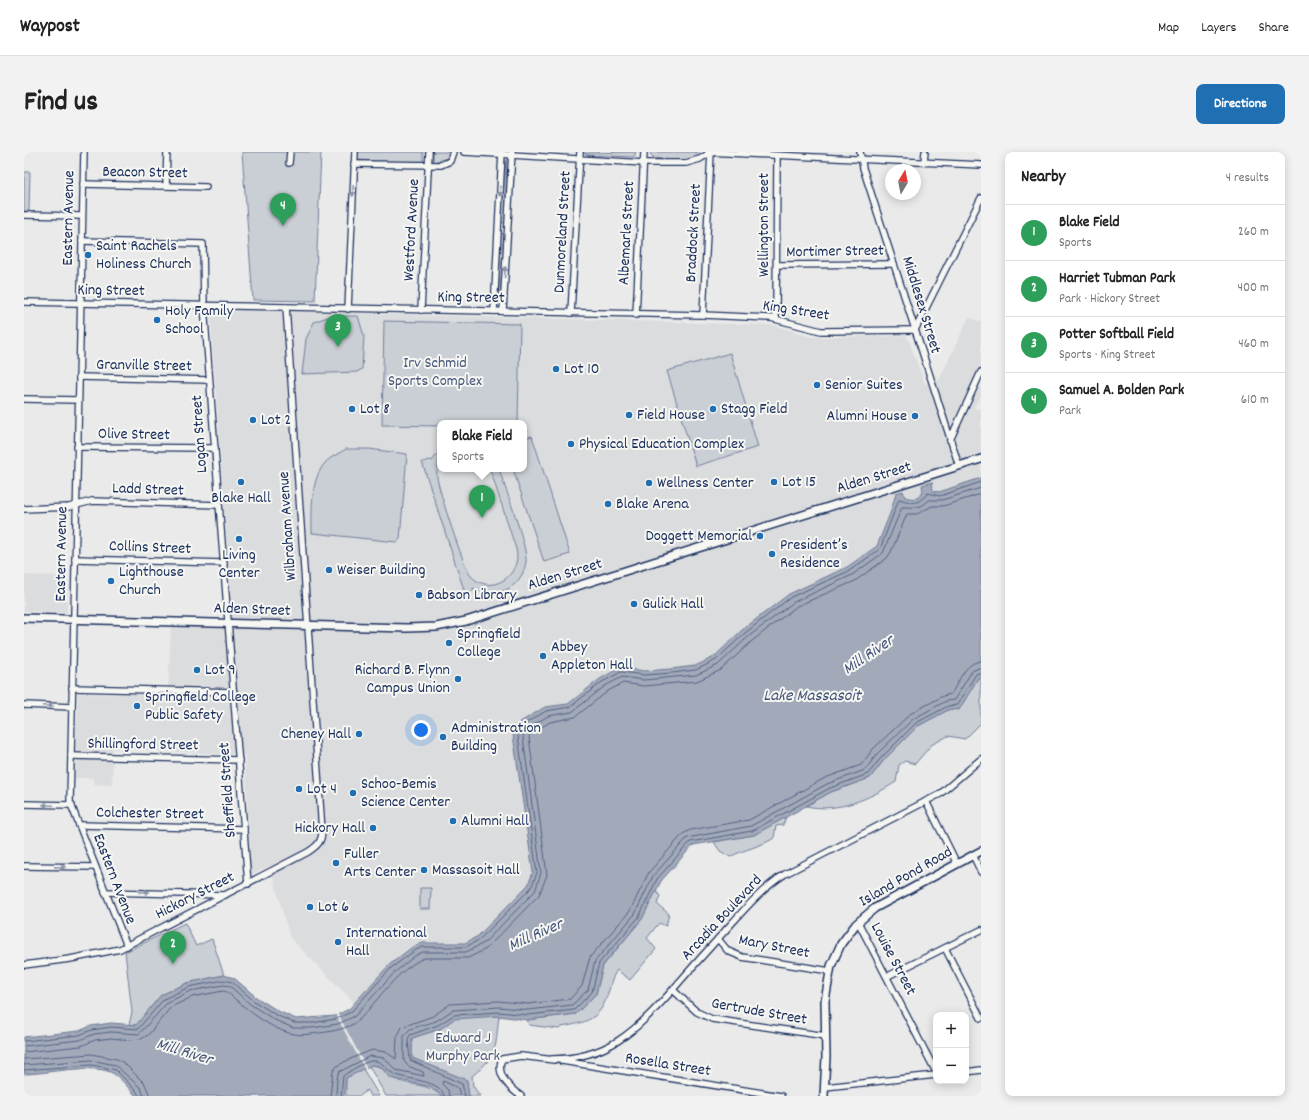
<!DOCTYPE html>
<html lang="en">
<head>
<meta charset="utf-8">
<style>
	:root { --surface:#fff; --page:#f2f2f2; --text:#222; --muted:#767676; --line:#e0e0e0; --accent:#1f6fb2 }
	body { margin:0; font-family:Dekko,sans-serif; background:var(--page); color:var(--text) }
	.controls { position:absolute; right:12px; bottom:12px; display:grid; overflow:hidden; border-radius:8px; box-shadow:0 2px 10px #0003 }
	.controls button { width:36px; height:36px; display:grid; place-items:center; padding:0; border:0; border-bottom:1px solid var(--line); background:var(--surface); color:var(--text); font:20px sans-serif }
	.compass { position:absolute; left:861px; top:12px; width:36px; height:36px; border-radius:50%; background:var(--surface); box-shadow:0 2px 10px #0003; rotate:10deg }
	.you { position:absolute; left:397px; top:578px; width:14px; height:14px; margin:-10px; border:3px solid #fff; border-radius:50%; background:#1a73e8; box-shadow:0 0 0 6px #1a73e833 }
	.badge { display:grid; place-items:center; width:26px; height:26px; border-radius:50%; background:var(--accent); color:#fff; font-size:13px; font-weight:700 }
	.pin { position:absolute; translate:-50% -33px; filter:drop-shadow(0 1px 2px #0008) }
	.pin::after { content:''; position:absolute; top:21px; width:14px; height:12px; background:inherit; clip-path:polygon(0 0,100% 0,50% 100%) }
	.popup { position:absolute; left:413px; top:268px; width:90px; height:52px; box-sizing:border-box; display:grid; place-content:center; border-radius:8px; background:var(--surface); filter:drop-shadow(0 1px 3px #0005); font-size:13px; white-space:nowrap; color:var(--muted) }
	.popup b { font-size:15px; color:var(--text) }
	.popup::after { content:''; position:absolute; left:50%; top:100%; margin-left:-8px; border:8px solid transparent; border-top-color:var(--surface) }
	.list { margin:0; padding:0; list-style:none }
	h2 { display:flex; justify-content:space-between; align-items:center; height:52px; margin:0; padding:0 16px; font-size:17px }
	h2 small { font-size:13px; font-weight:400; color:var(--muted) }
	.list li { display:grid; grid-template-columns:26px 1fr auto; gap:12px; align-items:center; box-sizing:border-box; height:56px; padding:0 16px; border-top:1px solid var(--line) }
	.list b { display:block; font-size:15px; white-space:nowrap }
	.list p { margin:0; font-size:13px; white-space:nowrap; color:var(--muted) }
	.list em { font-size:13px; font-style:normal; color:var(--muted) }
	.map { position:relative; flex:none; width:957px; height:944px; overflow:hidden; border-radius:8px }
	header { display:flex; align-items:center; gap:24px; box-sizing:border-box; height:56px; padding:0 20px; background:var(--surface); border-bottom:1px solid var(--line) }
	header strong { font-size:19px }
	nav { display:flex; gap:22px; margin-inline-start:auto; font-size:14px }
	.intro { display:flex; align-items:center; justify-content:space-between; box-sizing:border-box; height:96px; padding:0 24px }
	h1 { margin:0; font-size:28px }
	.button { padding:10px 18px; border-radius:8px; background:var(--accent); color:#fff; font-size:14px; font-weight:700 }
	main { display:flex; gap:24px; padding:0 24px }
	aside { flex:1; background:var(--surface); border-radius:8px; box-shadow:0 2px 10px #0003 }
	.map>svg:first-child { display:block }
	.built { fill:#dadcde; fill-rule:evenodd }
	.green { fill:#caced5; stroke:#727e9a }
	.water { fill:#a2aaba; stroke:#6c7995 }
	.pier { fill:#e9eae9 }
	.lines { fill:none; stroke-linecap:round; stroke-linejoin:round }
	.shore { stroke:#516083; stroke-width:1 }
	.minor-casing { stroke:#1b2f5e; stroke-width:8 }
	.major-casing { stroke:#1b2f5e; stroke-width:10 }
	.minor { stroke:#f6f6f2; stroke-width:5.5 }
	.major { stroke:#f6f6f2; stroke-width:7 }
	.oneway { fill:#8892a8 }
	.poi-dot { fill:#1f6fb2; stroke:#f6f6f2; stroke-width:1.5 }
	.labels { text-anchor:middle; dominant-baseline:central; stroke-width:4; stroke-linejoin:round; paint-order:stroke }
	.street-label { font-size:16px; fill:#1b2f5e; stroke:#f6f6f2 }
	.poi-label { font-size:16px; fill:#1b2f5e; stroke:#f6f6f2; text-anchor:start }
	.park-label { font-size:16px; fill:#47577c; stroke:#f6f6f2 }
	.water-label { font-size:17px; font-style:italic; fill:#44547a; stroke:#f6f6f2 }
</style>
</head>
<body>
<header>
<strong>Waypost</strong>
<nav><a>Map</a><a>Layers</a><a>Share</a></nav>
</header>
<div class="intro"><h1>Find us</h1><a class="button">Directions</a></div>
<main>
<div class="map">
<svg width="957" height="944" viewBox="0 0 957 944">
	<rect width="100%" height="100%" fill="#e9eae9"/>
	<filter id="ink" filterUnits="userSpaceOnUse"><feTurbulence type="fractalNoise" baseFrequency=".025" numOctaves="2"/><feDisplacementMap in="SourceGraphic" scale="8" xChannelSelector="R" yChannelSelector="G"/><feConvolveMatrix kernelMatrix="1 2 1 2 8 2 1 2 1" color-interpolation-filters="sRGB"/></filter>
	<g filter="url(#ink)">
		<g class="built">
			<path d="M186,157L749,173L787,185L883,184L901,232L915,228L945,165L957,170V244L950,256L957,258V326L915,340L909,339L907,331L898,333L899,340L895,345L889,347L872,341L867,359L853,394L823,415L765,442L718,478L690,505L671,514L647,517L620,519L597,515L576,527L544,552L521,555L493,572L489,583L509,720L504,733L454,784L441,791L420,792L346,833L331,851L266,786L246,714L227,723L221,603L89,597L88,633L70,632L69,626H51L54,542H144L147,474L209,476ZM416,271H500V317H416Z"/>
			<polygon points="0,423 43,424 43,461 0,459"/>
		</g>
		<g class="green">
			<polygon points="218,0 297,0 291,149 229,148"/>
			<polygon points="334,0 399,0 399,11 333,8"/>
			<polygon points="409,0 430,0 423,6 409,10"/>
			<polygon points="612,0 610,5 563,3 560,1"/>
			<path d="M628,0H669L680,2C670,12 643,7 630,6L626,2Z"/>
			<polygon points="482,8 483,10 481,70 479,71 477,70"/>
			<polygon points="0,20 6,20 5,59 0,59"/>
			<polygon points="477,81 480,82 476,151 474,149"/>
			<polygon points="306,164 334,164 340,184 338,217 333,220 278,222 282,187 290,170"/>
			<polygon points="360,169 496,172 494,271 416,271 416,274 358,273"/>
			<polygon points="706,201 734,295 672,314 643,219"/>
			<polygon points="508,284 546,402 520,410 489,317 500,317 500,286"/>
			<path d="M322,297H345L383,302L376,387L373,390L288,381C288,359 286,328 301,311C306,305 316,301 322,297Z"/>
			<path d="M416,298C416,308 412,317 413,325C414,337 440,415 446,423C466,446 499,423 492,397L466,317H475C481,336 503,392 502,409C501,421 493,433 482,438C470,442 460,442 449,436V439L441,441L398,310L406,308L408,309Z"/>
			<path d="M957,521V571L941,587L924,584L907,593L891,612L881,609L875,613L872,630C845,647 814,661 782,654L807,640L846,626L860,608L894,574L926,557H935Z"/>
			<path d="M762,665L759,673L752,674L750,686C736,695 720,697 706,705L696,699L690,690L730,683Z"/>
			<polygon points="396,736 407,736 406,757 396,757"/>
			<path d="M632,739L636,744L633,752L645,762L642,774L635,771L623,786L632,797L606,828L593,818C588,825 587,833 584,841C576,868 563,870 538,875L535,877L505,873L503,868L552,862L572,842L579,814L618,767Z"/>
			<polygon points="161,771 172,794 188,787 200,823 163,831 137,843 113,873 105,873 108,860 101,800"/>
			<path d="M435,863L475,864C471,896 475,902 448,924L449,934L456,944H445L442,928L388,906V886L416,877Z"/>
			<path d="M348,913C362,915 358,921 368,926C386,935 399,929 418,944H362L345,914Z"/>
			<polygon points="339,917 355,944 346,944 343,938 336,944 322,944 322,926"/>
		</g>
		<path class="water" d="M957,326V521L935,558L926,557L894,574L860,608L846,626L807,640L730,683L669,693L637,729L618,767L579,813L572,842L552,862L503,868L475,864L430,867L416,877L388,886V906L443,928L445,944H418L407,935L367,926L356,914L348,913L322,926L320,944H112C105,937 98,927 90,922C72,910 22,922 0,922V885L55,879L67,874L87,871L112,873L137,843L163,831L200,823L210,826L232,845L254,859L272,867L311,864L325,857L365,813L387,796L397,791H441L454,784L504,733L509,720L489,583L493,572L521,555L544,552L576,527L597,515L620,519L647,517L671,514L690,505L718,478L765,442L823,415L853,394L867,359L872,341L879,339L881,345C889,347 894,348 899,340L898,333L908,330L909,339L915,340Z"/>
		<polygon class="pier" points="313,860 343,917 341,918 311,861"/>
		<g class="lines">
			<g class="shore">
				<path d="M0,889L55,883L68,878L87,875L114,877L140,847L165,835L200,828L208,830L230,849L252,863L270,871H288L312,867L327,860L367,816L390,799L398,795H442L456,787L507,736L513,721L494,584L497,574L522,559L546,555L578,530L597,520L620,523L648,521L672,518L692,508L721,481L767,445L825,419L856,397L875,347C890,351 892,354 904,341L916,344L957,330"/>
				<path d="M0,894L56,888L70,882L87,880L115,882L143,851L166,839L199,833L206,834L226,852L249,867L269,876H288L314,872L331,864L371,820L392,803L399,800H442L460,791L511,739L517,721L499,585L501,578L524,564L548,560L581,534L598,525L620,528L672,523L694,513L724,485L770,450L828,423L859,401L878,355C890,355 897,357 905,348H918L957,336"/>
				<path d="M0,900L57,894L71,888L87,886L105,888L117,887L124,883L147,855L168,845L199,839L203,840C220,855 246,878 270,882C280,884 292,881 303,880C314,878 328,875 336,867C356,846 373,818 400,806H444L462,797L515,743L523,723L505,585L506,582L526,570L551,565L584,539L599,531L620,534L673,529L697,518L728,489L773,454L831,429L863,406L867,400L883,362H893L908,354H919L957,342"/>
				<polyline points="0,907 67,902 93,907 100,911 121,932 126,944"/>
				<polyline points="0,913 67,908 91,913 117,936 120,944"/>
				<polyline points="0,918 67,913 79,915 92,918 113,940 115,944"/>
				<path d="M306,944L309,919L313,914L324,908L348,898L362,900L372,907L373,885L378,875L409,864L426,852L474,849L504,852L546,847L558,834L566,805L606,759L625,720L659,682L666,678L725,668L801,626L837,613L849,597L886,562L919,544L927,542C935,530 941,510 957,509"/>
				<polyline points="312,944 313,926 315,920 346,904 360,906 372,918 400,924 399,920 384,914 380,909 380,883 386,877 412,869 429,858 475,855 504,858 548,853 564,838 571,809 611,762 629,724 663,686 727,674 803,632 841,618 853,602 889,567 922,549 930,548 948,519 957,515"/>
				<path d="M317,944L319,924C326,919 338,911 347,909C359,907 361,918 370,922C382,928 418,928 420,944"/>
				<polyline points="425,944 424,938 418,932 419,929 434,936 436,944"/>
				<polyline points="441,944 438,932 386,908 384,887 386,883 414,873 430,863 475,860 504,863 550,858 568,840 575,811 615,765 633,727 666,690 728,679 806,636 844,622 857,606 892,571 924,554 933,553 952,522 957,520"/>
			</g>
			<defs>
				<g id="minor">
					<polyline points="60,0 46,650 103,794"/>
					<polyline points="440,0 620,11 662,11 676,7 687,0"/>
					<polyline points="684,0 957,13"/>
					<polyline points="836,0 839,16 935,314"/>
					<polyline points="900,10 901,0"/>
					<polyline points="265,11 266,0"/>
					<polyline points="330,12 417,13 426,9 429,0"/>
					<polyline points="59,32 182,35"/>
					<polyline points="142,34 143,0"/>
					<polyline points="0,63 58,64"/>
					<polyline points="58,89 179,92 180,154 224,732"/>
					<polyline points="753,113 870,112"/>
					<polyline points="0,150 679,163 747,166 797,179 891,178"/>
					<polyline points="324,157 331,0"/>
					<polyline points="397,158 405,0"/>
					<polyline points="470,159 478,0"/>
					<polyline points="479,159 488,0"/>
					<polyline points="547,161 556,0"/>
					<polyline points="612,163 620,0"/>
					<polyline points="679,163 687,0"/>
					<polyline points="752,167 753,4"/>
					<polyline points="891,178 957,46"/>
					<polyline points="55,225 185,228"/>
					<polyline points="0,247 54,248"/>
					<polyline points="926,288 957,220"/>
					<polyline points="53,295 191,296"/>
					<polyline points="0,357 45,355 68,349 195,353"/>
					<polyline points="51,407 200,411"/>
					<polyline points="48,536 210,540"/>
					<polyline points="0,553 48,555"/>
					<polyline points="47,604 215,608"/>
					<polyline points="902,649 933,712"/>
					<polyline points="0,652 48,653"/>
					<polyline points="55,673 220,677"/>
					<polyline points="949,703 957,720"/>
					<polyline points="0,714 71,715"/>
					<polyline points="81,740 201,743"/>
					<polyline points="834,770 912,920"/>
					<polyline points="694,787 704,799 718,805 806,819"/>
					<polyline points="921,796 957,866"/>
					<path d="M0,813L46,807L96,797L284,700C293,694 298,690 298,679L262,155"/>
					<polyline points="864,824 957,778"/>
					<polyline points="649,838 673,860 688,867 802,884"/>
					<path d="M528,907C582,907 611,880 645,842C663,821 681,801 700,780C719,759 737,737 761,722L916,642L957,607"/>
					<polyline points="538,909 757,944"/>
					<polyline points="942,920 957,918"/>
					<polyline points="801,935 912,923"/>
					<path d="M497,944C486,937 471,922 478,907L497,904L530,908"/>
				</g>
				<g id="major">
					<polyline points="0,466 383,476 412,475 442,469 957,307"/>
					<polyline points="800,944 802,905 801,849 807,814 817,792 832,772 851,756 957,699"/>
				</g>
			</defs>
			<use href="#minor" class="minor-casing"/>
			<use href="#major" class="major-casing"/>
			<use href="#minor" class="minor"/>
			<use href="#major" class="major"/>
		</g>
		<defs><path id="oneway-solid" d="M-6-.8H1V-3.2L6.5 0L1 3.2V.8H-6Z"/></defs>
		<g class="oneway">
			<use href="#oneway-solid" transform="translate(329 39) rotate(93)"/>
			<use href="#oneway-solid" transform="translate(476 39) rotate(93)"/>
			<use href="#oneway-solid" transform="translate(481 120) rotate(-87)"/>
			<use href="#oneway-solid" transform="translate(24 554) rotate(3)"/>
			<use href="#oneway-solid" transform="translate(24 653) rotate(-178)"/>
			<use href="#oneway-solid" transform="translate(36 715) rotate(1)"/>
			<use href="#oneway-solid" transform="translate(120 740) rotate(1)"/>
		</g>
	</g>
	<g class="poi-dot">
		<circle cx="64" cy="103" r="4"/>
		<circle cx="133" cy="168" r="4"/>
		<circle cx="532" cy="217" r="4"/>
		<circle cx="793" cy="233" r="4"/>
		<circle cx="328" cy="257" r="4"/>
		<circle cx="689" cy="257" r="4"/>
		<circle cx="605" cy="263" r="4"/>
		<circle cx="891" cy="264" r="4"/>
		<circle cx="229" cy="268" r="4"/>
		<circle cx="547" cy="292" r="4"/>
		<circle cx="217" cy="330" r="4"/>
		<circle cx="750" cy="330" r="4"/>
		<circle cx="625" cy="331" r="4"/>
		<circle cx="584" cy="352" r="4"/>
		<circle cx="736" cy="384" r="4"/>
		<circle cx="215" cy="387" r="4"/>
		<circle cx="748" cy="402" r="4"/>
		<circle cx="305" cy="418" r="4"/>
		<circle cx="87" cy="429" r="4"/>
		<circle cx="395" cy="443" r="4"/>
		<circle cx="610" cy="452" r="4"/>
		<circle cx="425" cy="491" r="4"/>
		<circle cx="519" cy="504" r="4"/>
		<circle cx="173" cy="518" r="4"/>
		<circle cx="434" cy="527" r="4"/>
		<circle cx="113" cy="554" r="4"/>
		<circle cx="335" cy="582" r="4"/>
		<circle cx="419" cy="585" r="4"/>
		<circle cx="275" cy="637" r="4"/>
		<circle cx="329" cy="641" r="4"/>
		<circle cx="429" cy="669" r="4"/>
		<circle cx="349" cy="676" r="4"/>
		<circle cx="312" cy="711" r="4"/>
		<circle cx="400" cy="718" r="4"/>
		<circle cx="286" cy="755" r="4"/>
		<circle cx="314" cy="790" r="4"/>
	</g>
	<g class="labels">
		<g class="street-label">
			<text transform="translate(121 21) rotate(1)">Beacon Street</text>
			<text transform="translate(45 66) rotate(-89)">Eastern Avenue</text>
			<text transform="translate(740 73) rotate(-90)">Wellington Street</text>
			<text transform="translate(388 78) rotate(-87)">Westford Avenue</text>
			<text transform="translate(539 80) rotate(-87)">Dunmoreland Street</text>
			<text transform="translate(603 81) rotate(-87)">Albemarle Street</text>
			<text transform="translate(670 81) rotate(-87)">Braddock Street</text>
			<text transform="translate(811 100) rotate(-1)">Mortimer Street</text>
			<text transform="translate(87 139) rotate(1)">King Street</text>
			<text transform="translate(447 146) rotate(1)">King Street</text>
			<text transform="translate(897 153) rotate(73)">Middlesex Street</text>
			<text transform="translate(772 159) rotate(9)">King Street</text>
			<text transform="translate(120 214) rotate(1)">Granville Street</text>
			<text transform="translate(176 282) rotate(-94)">Logan Street</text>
			<text transform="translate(110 283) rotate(1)">Olive Street</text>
			<text transform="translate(850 326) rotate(-17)">Alden Street</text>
			<text transform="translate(124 338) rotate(2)">Ladd Street</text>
			<text transform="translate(264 374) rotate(-94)">Wilbraham Avenue</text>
			<text transform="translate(126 396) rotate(2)">Collins Street</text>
			<text transform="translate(38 402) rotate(-89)">Eastern Avenue</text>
			<text transform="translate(541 423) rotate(-17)">Alden Street</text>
			<text transform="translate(228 458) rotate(2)">Alden Street</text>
			<text transform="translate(119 593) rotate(1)">Shillingford Street</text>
			<text transform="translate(204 638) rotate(-94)">Sheffield Street</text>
			<text transform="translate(126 662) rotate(1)">Colchester Street</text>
			<text transform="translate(882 725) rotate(-30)">Island Pond Road</text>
			<text transform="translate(90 727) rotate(69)">Eastern Avenue</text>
			<text transform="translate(171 744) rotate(-27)">Hickory Street</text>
			<text transform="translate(698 766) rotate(-47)">Arcadia Boulevard</text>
			<text transform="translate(750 795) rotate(11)">Mary Street</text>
			<text transform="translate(869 807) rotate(62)">Louise Street</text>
			<text transform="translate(735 860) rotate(10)">Gertrude Street</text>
			<text transform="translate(644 913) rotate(9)">Rosella Street</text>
		</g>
		<g class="poi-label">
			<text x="72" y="94">Saint Rachels<tspan x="72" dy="18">Holiness Church</tspan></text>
			<text x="141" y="159">Holy Family<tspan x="141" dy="18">School</tspan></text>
			<text x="540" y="217">Lot 10</text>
			<text x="801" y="233">Senior Suites</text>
			<text x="336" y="257">Lot 8</text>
			<text x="697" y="257">Stagg Field</text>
			<text x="613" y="263">Field House</text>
			<text x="883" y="264" text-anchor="end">Alumni House</text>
			<text x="237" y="268">Lot 2</text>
			<text x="555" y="292">Physical Education Complex</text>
			<text x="758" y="330">Lot 15</text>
			<text x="633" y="331">Wellness Center</text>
			<text x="217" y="346" text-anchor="middle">Blake Hall</text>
			<text x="592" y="352">Blake Arena</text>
			<text x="728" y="384" text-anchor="end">Doggett Memorial</text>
			<text x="756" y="393">President’s<tspan x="756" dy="18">Residence</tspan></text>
			<text x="215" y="403" text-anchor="middle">Living<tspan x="215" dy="18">Center</tspan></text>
			<text x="313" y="418">Weiser Building</text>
			<text x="95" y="420">Lighthouse<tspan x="95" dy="18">Church</tspan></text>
			<text x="403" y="443">Babson Library</text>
			<text x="618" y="452">Gulick Hall</text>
			<text x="433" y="482">Springfield<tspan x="433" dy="18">College</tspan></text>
			<text x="527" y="495">Abbey<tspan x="527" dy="18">Appleton Hall</tspan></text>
			<text x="181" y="518">Lot 9</text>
			<text x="426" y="518" text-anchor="end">Richard B. Flynn<tspan x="426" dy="18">Campus Union</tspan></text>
			<text x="121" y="545">Springfield College<tspan x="121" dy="18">Public Safety</tspan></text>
			<text x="427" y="576">Administration<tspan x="427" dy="18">Building</tspan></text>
			<text x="327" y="582" text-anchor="end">Cheney Hall</text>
			<text x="337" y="632">Schoo-Bemis<tspan x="337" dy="18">Science Center</tspan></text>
			<text x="283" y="637">Lot 4</text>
			<text x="437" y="669">Alumni Hall</text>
			<text x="341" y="676" text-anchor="end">Hickory Hall</text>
			<text x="320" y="702">Fuller<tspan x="320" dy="18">Arts Center</tspan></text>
			<text x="408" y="718">Massasoit Hall</text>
			<text x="294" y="755">Lot 6</text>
			<text x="322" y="781">International<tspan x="322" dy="18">Hall</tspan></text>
		</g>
		<g class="park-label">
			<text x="411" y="211">Irv Schmid<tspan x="411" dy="18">Sports Complex</tspan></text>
			<text x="439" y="886">Edward J<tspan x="439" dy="18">Murphy Park</tspan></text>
		</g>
		<g class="water-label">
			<text transform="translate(845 504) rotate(-34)">Mill River</text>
			<text x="788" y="545">Lake Massasoit</text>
			<text transform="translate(512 784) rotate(-24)">Mill River</text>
			<text transform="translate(160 901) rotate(17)">Mill River</text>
		</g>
	</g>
</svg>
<div class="controls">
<button>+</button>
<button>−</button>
</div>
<svg class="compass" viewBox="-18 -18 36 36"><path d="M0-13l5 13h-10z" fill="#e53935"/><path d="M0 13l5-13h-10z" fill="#767676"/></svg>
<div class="you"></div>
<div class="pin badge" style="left:458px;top:366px;background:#2e9e5b">1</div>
<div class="popup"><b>Blake Field</b>Sports</div>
<div class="pin badge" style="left:149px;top:812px;background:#2e9e5b">2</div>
<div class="pin badge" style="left:314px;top:195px;background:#2e9e5b">3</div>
<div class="pin badge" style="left:259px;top:74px;background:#2e9e5b">4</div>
</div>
<aside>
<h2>Nearby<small>4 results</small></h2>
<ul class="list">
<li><span class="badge" style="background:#2e9e5b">1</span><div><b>Blake Field</b><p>Sports</p></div><em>260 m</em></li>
<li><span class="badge" style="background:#2e9e5b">2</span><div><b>Harriet Tubman Park</b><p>Park · Hickory Street</p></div><em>400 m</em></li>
<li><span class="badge" style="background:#2e9e5b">3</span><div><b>Potter Softball Field</b><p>Sports · King Street</p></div><em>460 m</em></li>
<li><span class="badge" style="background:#2e9e5b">4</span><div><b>Samuel A. Bolden Park</b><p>Park</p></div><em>610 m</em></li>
</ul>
</aside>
</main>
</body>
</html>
